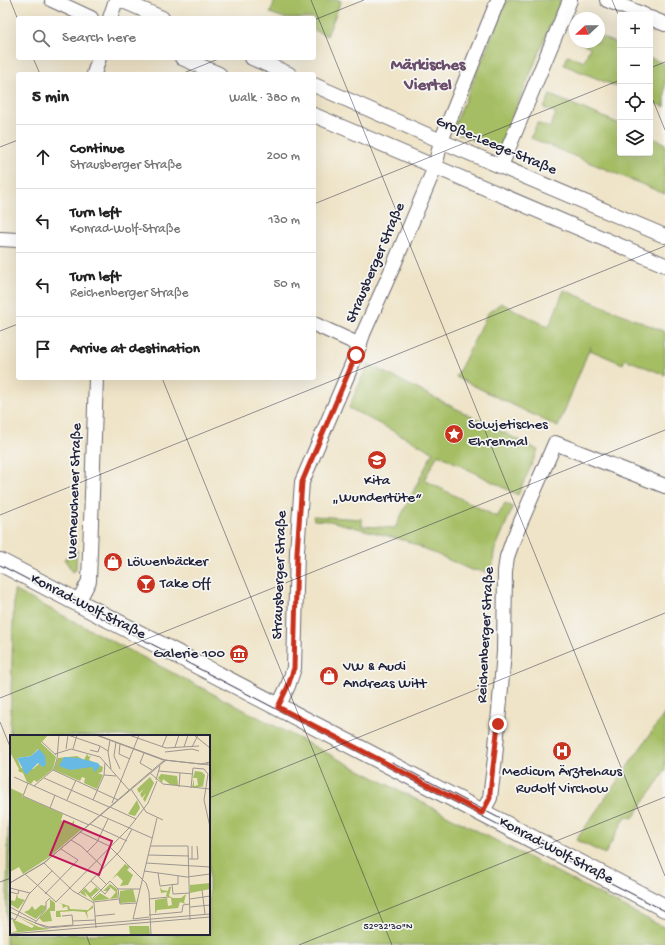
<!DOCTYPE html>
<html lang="en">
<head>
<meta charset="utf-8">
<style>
	:root { --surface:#fff; --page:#f2f2f2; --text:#222; --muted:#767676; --line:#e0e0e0 }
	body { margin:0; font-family:"Gochi Hand",sans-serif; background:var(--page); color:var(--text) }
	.controls { position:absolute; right:12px; top:12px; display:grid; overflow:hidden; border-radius:4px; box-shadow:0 4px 16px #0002 }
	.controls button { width:36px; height:36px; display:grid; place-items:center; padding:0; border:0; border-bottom:1px solid var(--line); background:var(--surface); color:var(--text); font:20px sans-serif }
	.compass { position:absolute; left:569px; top:12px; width:36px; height:36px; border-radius:50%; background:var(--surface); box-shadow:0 4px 16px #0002; rotate:248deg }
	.stop { position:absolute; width:12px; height:12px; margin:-9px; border:3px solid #c8321e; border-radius:50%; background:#fff }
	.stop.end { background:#c8321e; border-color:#fff; box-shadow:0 1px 4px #0008 }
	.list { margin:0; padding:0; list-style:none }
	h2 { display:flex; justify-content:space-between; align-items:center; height:52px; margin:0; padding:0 16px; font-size:17px }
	h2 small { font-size:13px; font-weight:400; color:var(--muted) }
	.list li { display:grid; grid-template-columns:26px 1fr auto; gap:12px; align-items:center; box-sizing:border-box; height:64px; padding:0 16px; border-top:1px solid var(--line) }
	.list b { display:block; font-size:15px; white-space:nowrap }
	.list p { margin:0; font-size:13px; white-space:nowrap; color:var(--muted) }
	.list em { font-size:13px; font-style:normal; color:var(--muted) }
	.icon { flex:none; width:22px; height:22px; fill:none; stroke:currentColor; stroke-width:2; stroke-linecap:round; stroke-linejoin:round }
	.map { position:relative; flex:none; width:665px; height:945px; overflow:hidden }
	.search { position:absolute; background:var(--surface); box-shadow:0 4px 16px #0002; left:16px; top:16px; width:300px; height:44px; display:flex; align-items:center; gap:10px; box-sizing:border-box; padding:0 14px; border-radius:4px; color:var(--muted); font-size:15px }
	.panel { position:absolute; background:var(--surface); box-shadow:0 4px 16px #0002; left:16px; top:72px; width:300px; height:308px; border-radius:4px }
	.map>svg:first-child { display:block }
	.green { fill:#a5be64; stroke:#647050; fill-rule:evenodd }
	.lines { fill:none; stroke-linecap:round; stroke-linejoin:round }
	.minor-casing { stroke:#6a666c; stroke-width:16 }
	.major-casing { stroke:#6a666c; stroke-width:20 }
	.minor { stroke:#fff; stroke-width:14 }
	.major { stroke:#fff; stroke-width:18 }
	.tram { stroke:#22223b; stroke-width:1 }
	.route { stroke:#c8321e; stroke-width:5 }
	.ticks { fill:none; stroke:#22223b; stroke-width:1; stroke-opacity:0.45 }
	.labels { text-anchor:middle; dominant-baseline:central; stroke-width:3.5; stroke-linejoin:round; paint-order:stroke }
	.street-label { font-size:15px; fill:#22223b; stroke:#f6f6f2 }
	.poi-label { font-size:15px; fill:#22223b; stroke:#f6f6f2; text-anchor:start }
	.quarter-label { font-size:17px; font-weight:bold; fill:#694d6a; stroke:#f6f6f2 }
	.inset-road { fill:none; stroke:#9d9690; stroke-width:1 }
	.view { fill:#c2185b; fill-opacity:0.15; stroke:#c2185b; stroke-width:2 }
	.inset-edge { fill:none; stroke:#22223b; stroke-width:2 }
	.ticks-label { font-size:10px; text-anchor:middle; fill:#22223b; stroke:#f6f6f2; stroke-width:3.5; stroke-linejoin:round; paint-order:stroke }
</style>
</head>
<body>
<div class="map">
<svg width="665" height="945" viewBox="0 0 665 945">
	<rect width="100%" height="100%" fill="#f6f6f2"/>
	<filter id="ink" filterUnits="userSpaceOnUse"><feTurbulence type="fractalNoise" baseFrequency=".025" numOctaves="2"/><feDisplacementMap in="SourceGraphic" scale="8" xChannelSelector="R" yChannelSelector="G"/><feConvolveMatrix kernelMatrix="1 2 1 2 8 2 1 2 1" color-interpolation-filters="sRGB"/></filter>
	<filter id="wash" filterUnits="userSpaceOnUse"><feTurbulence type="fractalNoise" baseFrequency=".012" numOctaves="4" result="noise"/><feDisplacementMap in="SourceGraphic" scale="16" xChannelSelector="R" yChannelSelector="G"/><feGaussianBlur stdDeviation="0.9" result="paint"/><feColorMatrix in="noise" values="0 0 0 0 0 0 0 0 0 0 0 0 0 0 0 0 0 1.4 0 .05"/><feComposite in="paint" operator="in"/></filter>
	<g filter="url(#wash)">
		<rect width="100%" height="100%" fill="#efe4c8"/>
		<g class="green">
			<polygon points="275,0 340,0 341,1 327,36 314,30 314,18 284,18 270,13"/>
			<polygon points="507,0 561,0 498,151 452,131"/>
			<polygon points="599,36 620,45 620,88 564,65 568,55 584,62 590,47 578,42 599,42"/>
			<polygon points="650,58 665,64 665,107 650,101"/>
			<polygon points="550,95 620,124 620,153 650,153 650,137 665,143 665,194 531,138 537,123 550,128 556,113 544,108"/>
			<polygon points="564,290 665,332 665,375 625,359 623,364 590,350 591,347 590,347 558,427 456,377 488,313 501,303 549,327"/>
			<polygon points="368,364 538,450 518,495 438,454 424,480 497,517 505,503 513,507 494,552 492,573 483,571 471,570 407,541 330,521 314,520 313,516 362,519 362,526 395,528 433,452 349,408"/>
			<polygon points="77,550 76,570 73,572 64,559"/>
			<path d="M14,590L319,749L665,928V945H6L10,730ZM11,736H209V934H11Z"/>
			<polygon points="665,713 665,771 633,818 626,816 605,854 576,840"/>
		</g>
	</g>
	<g filter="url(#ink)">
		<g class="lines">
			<defs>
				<g id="minor">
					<polyline points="52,0 91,18"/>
					<polyline points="121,0 162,18"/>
					<polyline points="607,0 644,15"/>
					<polyline points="110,18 116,0"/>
					<polyline points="650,18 665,24"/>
					<polyline points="182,58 219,74"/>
					<polyline points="252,58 289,74"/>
					<polyline points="94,74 99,58"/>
					<polyline points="314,85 441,141 665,236"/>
					<polyline points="314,115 665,265"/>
					<polyline points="501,166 570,0"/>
					<polyline points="0,239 18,240"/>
					<polyline points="314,324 360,345"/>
					<polyline points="78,602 89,581 96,378"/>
					<polyline points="278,707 288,686 294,668 297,551 302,482 356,355 363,334 392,269 435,167 441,141 498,0"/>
					<polyline points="482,813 490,798 495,758 504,652 505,571 507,557 513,540 555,443 665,486"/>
				</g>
				<polyline id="major" points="0,562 665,908"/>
			</defs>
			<use href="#minor" class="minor-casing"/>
			<use href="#major" class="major-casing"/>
			<use href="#minor" class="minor"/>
			<use href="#major" class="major"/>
			<g class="tram">
				<polyline points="0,565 472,811 665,911"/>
				<polyline points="60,590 111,617"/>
				<polyline points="392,762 562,851"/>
			</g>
		</g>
	</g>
	<g class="lines" filter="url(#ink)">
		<polyline class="route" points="356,355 302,482 297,552 294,668 288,686 278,707 482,813 490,798 490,793 498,724"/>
	</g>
	<path class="ticks" d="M10,0L18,20M311,0L665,876M612,0L620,19M314,20L364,0M33,58L40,74M650,68L665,62M181,74L221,58M650,93L665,130M0,147L18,140M314,204L620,80M0,331L18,324M162,378L392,945M0,515L665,246M0,698L665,430M0,722L11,749M209,798L665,613M0,882L11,878M86,934L90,945M299,945L665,797"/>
	<defs>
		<symbol id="sight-disc" viewBox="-11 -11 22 22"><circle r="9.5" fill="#c8321e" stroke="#f6f6f2"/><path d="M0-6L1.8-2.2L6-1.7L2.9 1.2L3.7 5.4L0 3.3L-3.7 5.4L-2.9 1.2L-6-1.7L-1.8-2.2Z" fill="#fff"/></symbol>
		<symbol id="school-disc" viewBox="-11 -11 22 22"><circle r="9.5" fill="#c8321e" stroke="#f6f6f2"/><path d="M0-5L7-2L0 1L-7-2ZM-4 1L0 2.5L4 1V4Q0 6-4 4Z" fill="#fff"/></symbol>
		<symbol id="shop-disc" viewBox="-11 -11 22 22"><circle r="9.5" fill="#c8321e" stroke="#f6f6f2"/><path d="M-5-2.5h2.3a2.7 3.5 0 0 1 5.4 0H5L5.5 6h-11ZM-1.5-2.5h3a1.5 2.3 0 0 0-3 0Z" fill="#fff"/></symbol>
		<symbol id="bar-disc" viewBox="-11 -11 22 22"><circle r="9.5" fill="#c8321e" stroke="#f6f6f2"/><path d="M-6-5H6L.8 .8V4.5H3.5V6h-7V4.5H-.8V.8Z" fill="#fff"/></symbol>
		<symbol id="museum-disc" viewBox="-11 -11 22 22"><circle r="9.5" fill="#c8321e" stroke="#f6f6f2"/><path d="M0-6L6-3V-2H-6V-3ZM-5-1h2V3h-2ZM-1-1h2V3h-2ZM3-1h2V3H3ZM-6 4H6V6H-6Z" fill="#fff"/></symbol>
		<symbol id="hospital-disc" viewBox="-11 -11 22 22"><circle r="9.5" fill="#c8321e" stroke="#f6f6f2"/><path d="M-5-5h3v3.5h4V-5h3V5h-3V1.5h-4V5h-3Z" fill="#fff"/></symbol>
	</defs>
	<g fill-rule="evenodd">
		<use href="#sight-disc" x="443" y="423" width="22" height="22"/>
		<use href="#school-disc" x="366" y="449" width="22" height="22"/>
		<use href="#shop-disc" x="102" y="551" width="22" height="22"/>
		<use href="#bar-disc" x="135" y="573" width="22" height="22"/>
		<use href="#museum-disc" x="228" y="643" width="22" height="22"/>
		<use href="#shop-disc" x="318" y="665" width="22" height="22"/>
		<use href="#hospital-disc" x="551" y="740" width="22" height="22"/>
	</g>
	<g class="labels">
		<g class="street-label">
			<text transform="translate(496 146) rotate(23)">Große-Leege-Straße</text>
			<text transform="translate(376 263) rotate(-67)">Strausberger Straße</text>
			<text transform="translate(75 491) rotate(-88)">Werneuchener Straße</text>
			<text transform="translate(280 575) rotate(-88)">Strausberger Straße</text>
			<text transform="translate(88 607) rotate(27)">Konrad-Wolf-Straße</text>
			<text transform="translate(486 635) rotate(-87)">Reichenberger Straße</text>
			<text transform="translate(556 851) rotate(28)">Konrad-Wolf-Straße</text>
		</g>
		<g class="poi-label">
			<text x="468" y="425">Sowjetisches<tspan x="468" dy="17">Ehrenmal</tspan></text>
			<text x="377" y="481" text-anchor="middle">Kita<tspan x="377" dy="17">„Wundertüte“</tspan></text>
			<text x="127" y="562">Löwenbäcker</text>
			<text x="160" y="584">Take Off</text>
			<text x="225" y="654" text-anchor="end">Galerie 100</text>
			<text x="343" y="667">VW &amp; Audi<tspan x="343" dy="17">Andreas Witt</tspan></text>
			<text x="562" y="772" text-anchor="middle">Medicum Ärztehaus<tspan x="562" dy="17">Rudolf Virchow</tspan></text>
		</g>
		<g class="quarter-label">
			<text x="428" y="66">Märkisches<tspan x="428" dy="20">Viertel</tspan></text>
		</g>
	</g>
	<g transform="translate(10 735)">
		<rect width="200" height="200" fill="#efe4c8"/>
		<path d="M0,0H38L31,8L46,22L43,34L27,47L24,45L21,49L17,47L13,38L8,36L9,34L0,17ZM28,14L32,32L30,28L23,34L11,33L7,23L21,21ZM77,19L79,22L81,20L79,25L93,32L92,37L88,38L93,40L87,54L74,48L75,43L72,42L70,46L44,35L48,23L67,21L74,25ZM185,36L192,37L195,40L193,51H189L195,52H182L184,44V51L188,50L187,43H183ZM151,39L167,41L168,50H161L153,44L152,48L148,43ZM140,42L144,48L135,67L133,64L136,58L132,63L130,59L134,54L129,58L127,54ZM0,53L13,59L12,61L53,79L51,85L61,90L64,85V91L72,94L38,123L13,139L9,132L0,137ZM127,65L130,73L125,81L118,79ZM115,129L120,132L117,135L123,140L118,150L110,151L113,146L107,140L102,144ZM200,148V154L180,158V150ZM100,149L107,154L108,163L83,166L74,156L77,162L70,158L75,153L80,158L86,152L89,155L81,162L83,164L90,158L100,164L106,157L100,152L98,156H93ZM150,152L152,155L158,156L159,152H161L159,161L163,163H171L176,159L174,167L176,169L170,167L168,173L147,175L145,179V165L157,163L158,171L162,170L161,163L156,161L157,157L151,158ZM123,154L126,167L110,168V156ZM7,159L8,163L15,165L8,174L0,169V165L5,166ZM40,164L45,168V176H40L42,186L33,187L29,183L40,172ZM47,167L59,171L60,174L78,175L83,170V173L77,177L78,184L75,177L63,176L50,177L51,182H46V176L58,175L57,171L53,173L52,169ZM31,170L36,171L35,175L26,184L14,177L19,175L22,171L25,175ZM8,182L29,192L40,194L0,198L7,196L2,184L22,193L24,191ZM119,191H139L140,200H120Z" fill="#a5be64" fill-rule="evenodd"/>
		<path d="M29,14L35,21L36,30L33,32L28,28L16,40L7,23L21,21ZM54,22L68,23L88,28L90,31L85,37L82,32L60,35L49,31Z" fill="#68bae4"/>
		<path class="inset-road" d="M58,0L90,11L98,16M86,0L153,25L200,30M87,0L155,25L191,29L200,27M119,0L156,13L189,11M184,0L200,13M100,5L98,17L101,34M32,7L46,20M106,7L104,21L110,34M110,9L109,19L120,24M152,12L157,0M165,12L169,0M174,12L178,0M182,12L188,0M200,12V39M56,14L58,0M63,14L67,0M80,15L88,17L90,11M155,17L182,14L189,16M134,18L130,28L142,35M45,19L61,14L90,22L119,55M95,28L94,40L106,41M196,29L200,27V14M43,35L108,65M149,36L183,39M140,38L153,49L200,54M4,42L89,80M34,43L99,72M146,45L150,31M18,48L13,61L79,90M24,51L44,34L47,24L49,0M169,52L170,38M181,53L183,33L194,34L198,39L194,65L200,92M121,54L136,77L153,85M57,65L66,45M83,65L94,40M102,68L129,0M100,72L126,84M40,73L45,60M90,80L142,103M80,89L117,106M70,97L99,111L136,148L139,157L141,200M61,105L71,111L94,133M140,111H178L180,185M182,111V124M77,117L87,107L98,84M138,120L179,121M179,124H188L187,111M34,128L63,156L84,168L86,193M136,128L200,132M134,136L177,142L200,139M148,138L150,151L168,149V141M15,139L46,167L119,93L138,68L147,46M87,140L97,150M81,146L95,159L100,153M0,148L35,127L156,25M0,148L34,128L152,27L157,25M162,149L163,159L180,158M0,153L20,158M108,154L110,169L127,168M192,155L195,179M0,157L8,159L9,155M35,159L68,125L51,114M68,159L110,116L122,94M40,163L36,167V174L25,188L39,192L63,190L62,180L52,181M83,163L100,146L108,154H130M139,164L159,162M180,164L200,161M83,167L109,164M0,172L26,186M180,172L200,170M0,177L37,193L200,179M139,180L172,177L173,170L180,169M85,181L105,179M139,182L123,184L147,83M0,186L2,183L5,185L19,159L42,136M63,186L86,185M0,199L200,182"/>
		<path class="view" d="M54,86L102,106L89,140L40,120Z"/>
		<rect width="200" height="200" class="inset-edge"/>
	</g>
	<g class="ticks-label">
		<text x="388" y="929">52°32'30"N</text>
	</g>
</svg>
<div class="controls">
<button>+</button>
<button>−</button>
<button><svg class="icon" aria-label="locate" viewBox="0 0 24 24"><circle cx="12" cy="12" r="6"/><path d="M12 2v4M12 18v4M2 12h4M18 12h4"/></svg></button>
<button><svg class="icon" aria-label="layers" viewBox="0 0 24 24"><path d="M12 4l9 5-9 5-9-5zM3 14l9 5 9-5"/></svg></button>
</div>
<svg class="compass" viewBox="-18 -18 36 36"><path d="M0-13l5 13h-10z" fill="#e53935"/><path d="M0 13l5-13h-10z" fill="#767676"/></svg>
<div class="stop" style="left:356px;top:355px"></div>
<div class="stop end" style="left:498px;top:724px"></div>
<div class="search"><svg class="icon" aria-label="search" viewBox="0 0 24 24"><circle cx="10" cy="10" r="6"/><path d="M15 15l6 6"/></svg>Search here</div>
<section class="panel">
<h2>5 min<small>Walk · 380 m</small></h2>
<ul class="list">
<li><svg class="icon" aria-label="ahead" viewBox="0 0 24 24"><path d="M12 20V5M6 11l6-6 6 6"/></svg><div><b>Continue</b><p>Strausberger Straße</p></div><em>200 m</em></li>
<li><svg class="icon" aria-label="left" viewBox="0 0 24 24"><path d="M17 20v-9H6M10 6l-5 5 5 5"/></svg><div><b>Turn left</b><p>Konrad-Wolf-Straße</p></div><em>130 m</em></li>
<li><svg class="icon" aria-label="left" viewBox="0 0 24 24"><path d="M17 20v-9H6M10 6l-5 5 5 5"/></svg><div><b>Turn left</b><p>Reichenberger Straße</p></div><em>50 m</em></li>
<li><svg class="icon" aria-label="arrive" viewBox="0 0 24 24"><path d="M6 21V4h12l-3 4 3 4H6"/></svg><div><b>Arrive at destination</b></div></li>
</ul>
</section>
</div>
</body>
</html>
